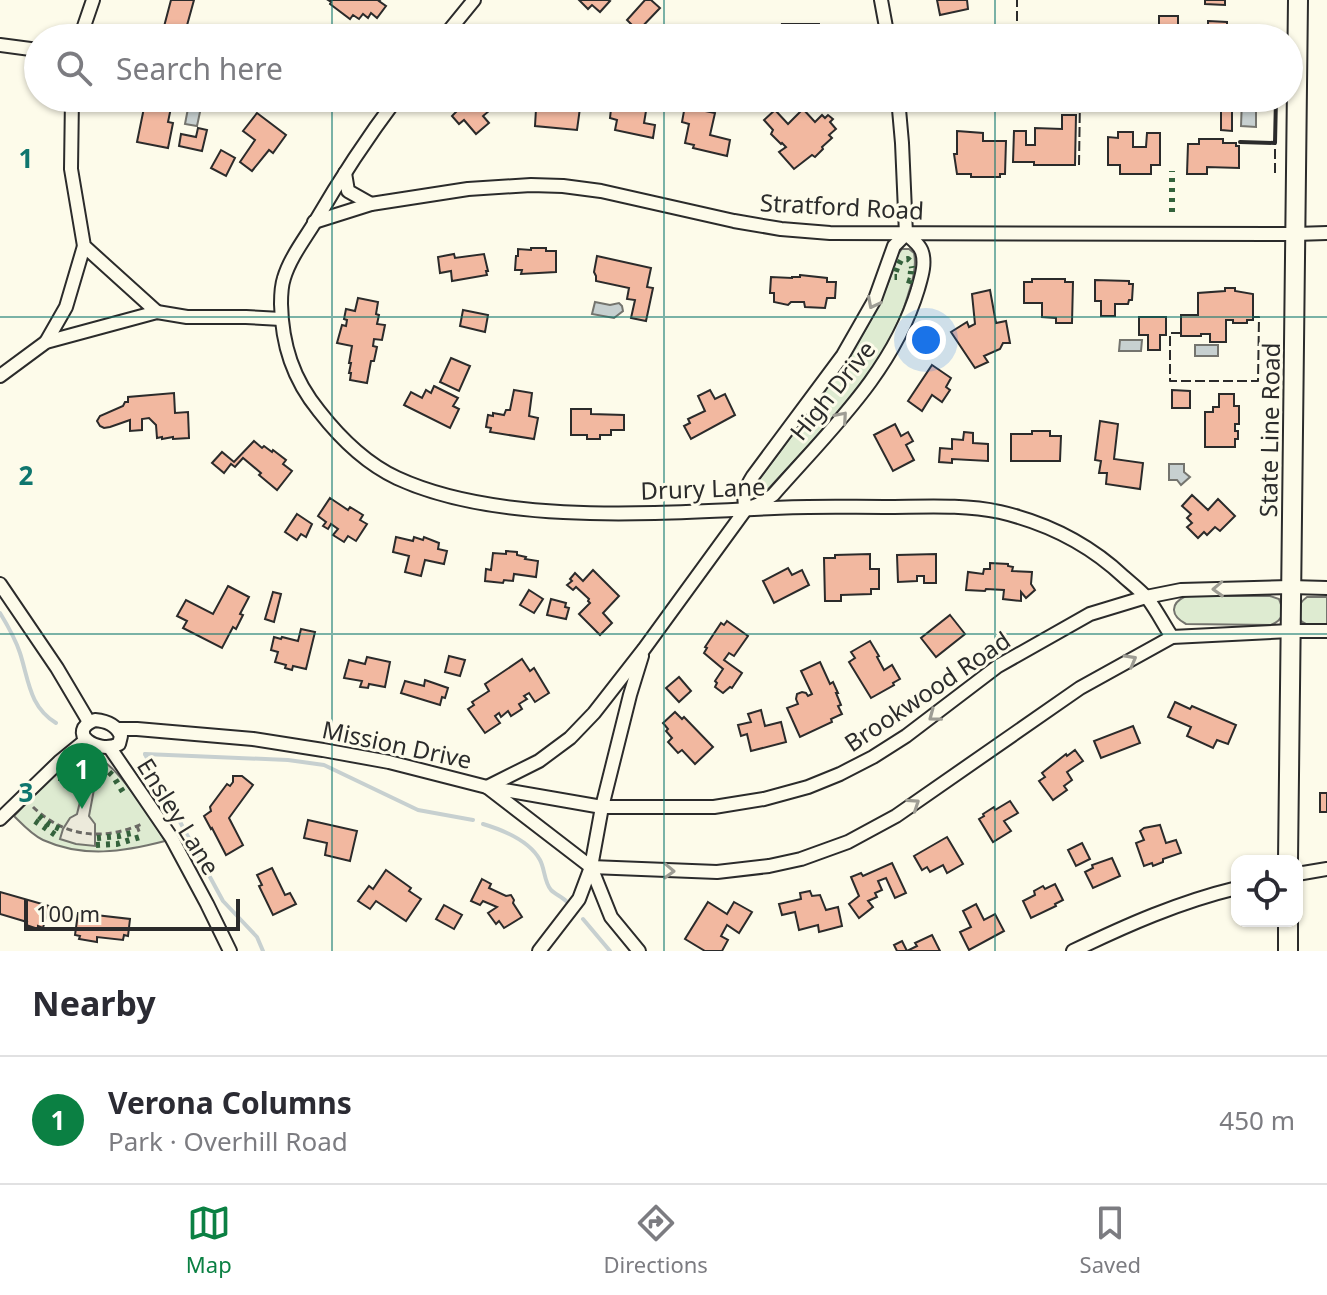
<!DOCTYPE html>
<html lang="en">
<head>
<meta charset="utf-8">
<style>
	:root { --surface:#fff; --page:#f2f2f3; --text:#2b2b33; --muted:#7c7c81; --line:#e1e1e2; --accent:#0b8043 }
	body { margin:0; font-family:"Noto Sans",sans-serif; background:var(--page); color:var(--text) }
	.controls { position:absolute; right:24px; bottom:24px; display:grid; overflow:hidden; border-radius:16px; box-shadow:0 2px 6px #0004 }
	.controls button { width:72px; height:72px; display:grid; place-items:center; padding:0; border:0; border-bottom:2px solid var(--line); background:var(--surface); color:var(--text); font:40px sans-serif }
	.scale { position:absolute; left:24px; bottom:20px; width:216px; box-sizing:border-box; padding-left:8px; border:4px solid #2b2b2b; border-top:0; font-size:22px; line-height:28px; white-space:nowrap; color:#2b2b2b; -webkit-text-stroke:6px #fdfbea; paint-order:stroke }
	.you { position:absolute; left:926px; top:340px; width:28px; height:28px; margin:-20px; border:6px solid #fff; border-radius:50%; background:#1a73e8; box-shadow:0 0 0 12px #1a73e833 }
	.badge { display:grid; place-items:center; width:52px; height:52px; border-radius:50%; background:var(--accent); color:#fff; font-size:26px; font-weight:700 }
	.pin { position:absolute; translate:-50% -66px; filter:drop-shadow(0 2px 4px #0008) }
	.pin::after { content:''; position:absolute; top:42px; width:28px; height:24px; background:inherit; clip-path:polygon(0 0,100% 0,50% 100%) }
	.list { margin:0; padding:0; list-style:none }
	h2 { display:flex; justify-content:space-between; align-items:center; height:104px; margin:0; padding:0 32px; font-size:34px }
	h2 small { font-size:26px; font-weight:400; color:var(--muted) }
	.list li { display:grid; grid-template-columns:52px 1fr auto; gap:24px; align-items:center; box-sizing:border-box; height:128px; padding:0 32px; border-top:2px solid var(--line) }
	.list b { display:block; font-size:30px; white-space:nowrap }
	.list p { margin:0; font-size:26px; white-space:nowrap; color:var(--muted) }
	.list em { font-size:26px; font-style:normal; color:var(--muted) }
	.icon { flex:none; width:44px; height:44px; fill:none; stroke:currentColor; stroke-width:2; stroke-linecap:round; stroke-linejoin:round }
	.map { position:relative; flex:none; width:1327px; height:951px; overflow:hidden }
	.search { position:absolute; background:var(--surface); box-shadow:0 2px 6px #0004; left:24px; right:24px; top:24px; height:88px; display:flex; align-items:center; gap:20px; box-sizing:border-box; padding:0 28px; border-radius:44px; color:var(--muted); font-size:30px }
	.sheet { height:232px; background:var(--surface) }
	nav { display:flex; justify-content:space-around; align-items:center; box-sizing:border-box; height:112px; border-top:2px solid var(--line); background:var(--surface); font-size:22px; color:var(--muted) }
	nav a { display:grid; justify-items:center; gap:4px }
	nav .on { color:var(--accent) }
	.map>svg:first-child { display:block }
	.green { fill:#deebd1; stroke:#74746e; stroke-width:2 }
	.parking { fill:#eceadb; stroke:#74746e; stroke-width:2 }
	.water { fill:#c7d0d0; stroke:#74746e; stroke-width:2 }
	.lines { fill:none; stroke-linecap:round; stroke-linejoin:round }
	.stream { stroke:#c7d0d0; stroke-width:4 }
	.building { fill:#f2b8a0; stroke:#2b2b2b; stroke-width:2 }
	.minor-casing { stroke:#2b2b2b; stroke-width:16 }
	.secondary-casing { stroke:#2b2b2b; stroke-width:22 }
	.path { stroke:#6a6964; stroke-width:3; stroke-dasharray:6 4; stroke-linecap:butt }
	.minor { stroke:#fdfbea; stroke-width:12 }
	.secondary { stroke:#fdfbea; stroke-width:18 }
	.hedge { stroke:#34623c; stroke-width:6; stroke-dasharray:4 6; stroke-linecap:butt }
	.fence { stroke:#2b2b2b; stroke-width:2; stroke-dasharray:10 4; stroke-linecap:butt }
	.wall { stroke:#2b2b2b; stroke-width:4 }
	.oneway { stroke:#9e9d94 }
	.grid { fill:none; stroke:#0f766e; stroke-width:2; stroke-opacity:0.55 }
	.labels { text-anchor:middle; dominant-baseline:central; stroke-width:6; stroke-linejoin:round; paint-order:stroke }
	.street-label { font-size:24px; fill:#2b2b2b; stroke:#fdfbea }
	.grid-label { font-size:26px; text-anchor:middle; font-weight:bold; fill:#0f766e; stroke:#fdfbea; stroke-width:6; stroke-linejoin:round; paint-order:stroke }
</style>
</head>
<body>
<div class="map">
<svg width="1327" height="951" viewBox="0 0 1327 951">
	<rect width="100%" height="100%" fill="#fdfbea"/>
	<g class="green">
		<path d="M902,249H909L914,253C917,267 912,282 908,295C885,374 814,438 761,497L754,499L750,497L751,490C774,460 796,430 818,400C851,354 883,309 898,254Z"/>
		<path d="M1186,596H1270L1279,599C1284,611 1285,619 1271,625L1186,624C1171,616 1169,604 1186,596Z"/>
		<path d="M1307,597H1327V625C1321,625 1312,626 1306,624C1293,619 1297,604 1307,597Z"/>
		<path d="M80,758C86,758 94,758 100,760C117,765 155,824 165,841C123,852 83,858 43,840C32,835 22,824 14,816L53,775Z"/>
	</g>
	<polygon class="parking" points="90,761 99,763 89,816 95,824 95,846 76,844 60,839 63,829 70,818 77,814"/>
	<g class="water">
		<polygon points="190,98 203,98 197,126 185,124"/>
		<polygon points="1245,98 1256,100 1256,127 1241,126 1242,99"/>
		<polygon points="595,302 610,305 619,303 622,306 623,311 614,318 592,314"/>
		<polygon points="1120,340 1142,340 1141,351 1119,351"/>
		<rect x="1195" y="345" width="23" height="11"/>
		<polygon points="1169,464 1184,464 1184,472 1190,477 1181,485 1177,480 1169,480"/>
	</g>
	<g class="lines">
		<g class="stream">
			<path d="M0,613C8,626 15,638 20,653C29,681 29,706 56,723"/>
			<polyline points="145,754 288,760 324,765 418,810 473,820"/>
			<polyline points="145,754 166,796 223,901 257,937 263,951"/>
			<path d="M483,824C503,830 529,840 540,860C545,869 544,882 551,890C555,894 562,897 566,901"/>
			<polyline points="583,919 610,951"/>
		</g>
	</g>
	<g class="building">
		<polygon points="171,0 194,0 186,29 179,27 176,38 161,38"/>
		<polygon points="328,0 380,0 379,1 386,6 377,18 371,13 368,18 363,14 359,19 353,15 350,19 330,4 331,2"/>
		<polygon points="579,0 608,0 610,1 600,12 592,5 588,9"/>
		<polygon points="645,0 651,0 660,8 638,31 627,20"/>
		<polygon points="937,0 967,0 968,9 940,15"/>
		<polygon points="1205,0 1225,0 1225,5 1205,4"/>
		<rect x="1159" y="16" width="19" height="17"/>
		<polygon points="1208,21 1227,22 1227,28 1233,29 1233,38 1208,38"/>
		<polygon points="782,24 819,24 820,38 788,38 788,34 783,34"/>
		<polygon points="146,98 173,98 168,122 173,123 168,148 137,142"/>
		<polygon points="458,98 478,98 489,111 483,116 489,123 476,134 464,120 459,124 452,116 456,112 450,105"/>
		<polygon points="551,98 564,98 563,105 580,108 577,130 535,126 536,109 550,110"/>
		<polygon points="607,98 648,99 644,123 655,125 653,138 615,130 617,120 610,118 611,109 605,108"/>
		<polygon points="757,98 786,98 786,102 784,104 777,104 777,102 760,105 760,103 758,103"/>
		<polygon points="686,100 701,103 700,110 715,113 710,135 730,140 727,156 693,148 694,145 685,143 689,124 682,122"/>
		<polygon points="1221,108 1232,109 1232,131 1221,130"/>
		<polygon points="803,109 815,122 822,115 825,118 828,115 833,119 830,122 836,129 829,135 832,138 822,147 823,149 815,157 812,155 794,169 779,152 786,147 782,143 781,144 771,134 773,130 764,120 775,110 788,124"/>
		<polygon points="257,113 286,135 273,153 269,150 252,171 240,162 255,140 243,131"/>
		<polygon points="1062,115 1076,115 1075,165 1034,165 1034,162 1013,162 1014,131 1026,131 1026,145 1035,145 1035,128 1062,129"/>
		<polygon points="198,128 207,130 202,151 179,146 181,134 196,137"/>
		<polygon points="957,131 983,133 983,141 1006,141 1005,174 1000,174 1000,177 971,177 971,174 957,174 954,154 957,154"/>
		<polygon points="1118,132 1133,132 1133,147 1146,147 1147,133 1160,133 1160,165 1151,165 1151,174 1120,174 1120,165 1108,165 1108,137 1118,138"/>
		<polygon points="1199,139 1223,139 1223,143 1236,143 1236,146 1239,146 1239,168 1207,167 1207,174 1187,174 1188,144 1199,144"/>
		<polygon points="221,150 235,158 226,176 211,168"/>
		<polygon points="531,248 546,248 546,251 556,251 556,272 521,274 522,270 515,270 516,256 518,256 518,249 531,250"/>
		<polygon points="454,254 455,258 484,254 488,271 486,271 487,275 452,281 451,271 440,273 438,257"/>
		<polygon points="597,256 651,268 647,287 653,288 646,321 631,318 635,300 627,299 629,288 596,281 596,276 594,272"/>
		<polygon points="800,275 827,278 827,282 836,282 835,298 827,298 825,308 805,307 804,302 791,302 788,305 774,302 774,293 770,293 771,277 792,278 792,277 800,277"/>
		<polygon points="1032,279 1065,279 1065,282 1073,282 1072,323 1056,323 1056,318 1042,317 1042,303 1024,303 1024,282 1032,282"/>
		<polygon points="1095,280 1129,281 1129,284 1133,284 1132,300 1129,300 1128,304 1115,304 1115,316 1101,316 1101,301 1095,301"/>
		<polygon points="1225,288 1235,288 1235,291 1253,294 1253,320 1247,320 1247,323 1233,323 1233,320 1226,320 1226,342 1210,342 1210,334 1201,334 1201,336 1181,336 1181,315 1198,315 1198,293 1225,291"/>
		<polygon points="990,290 996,323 1006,321 1010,343 1003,343 1000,349 984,356 988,362 975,368 951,332 967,322 969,327 975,324 972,294"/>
		<polygon points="358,298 378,302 376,314 379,315 377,324 385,325 382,340 374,339 373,346 377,347 374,361 371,361 367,383 350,380 351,373 349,373 351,363 349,363 352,346 337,343 342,325 346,326 347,320 344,319 346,309 355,311"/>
		<polygon points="463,310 488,315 485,332 460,326"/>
		<polygon points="1139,317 1166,317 1166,335 1160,335 1160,350 1148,350 1148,335 1139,335"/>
		<polygon points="451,358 470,366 459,391 440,382"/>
		<polygon points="932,365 951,378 946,387 950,390 942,402 932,395 922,411 908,401"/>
		<polygon points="434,386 458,398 453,406 459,409 450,428 404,405 411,392 422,398 426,390 431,393"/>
		<polygon points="514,390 532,393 529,416 538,418 534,439 490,432 491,428 486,427 488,415 493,416 493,413 504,415 506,410 510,410"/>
		<polygon points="710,390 715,399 725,394 735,415 691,439 684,426 690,423 688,419 705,411 698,396"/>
		<polygon points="1172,390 1190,391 1190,408 1172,408"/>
		<polygon points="174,393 175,413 188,412 189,438 173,439 173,437 162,439 162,437 157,438 156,425 149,418 142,419 142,430 130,431 130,420 110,427 104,428 100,426 97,421 100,416 123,406 125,402 128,402 128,397"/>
		<polygon points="1219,394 1234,394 1234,406 1239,406 1239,424 1235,424 1235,431 1238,431 1238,439 1235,439 1235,447 1205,447 1205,412 1213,412 1213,407 1219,407"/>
		<polygon points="571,409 591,409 591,414 624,415 624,430 611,430 611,435 600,435 600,439 587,439 587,435 571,435"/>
		<polygon points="1100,421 1118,424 1114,459 1143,463 1140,489 1106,484 1107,473 1099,473 1101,461 1095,460"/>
		<polygon points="895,424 901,436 908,432 913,441 906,445 914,460 893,471 874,435"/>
		<polygon points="1032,431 1050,431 1050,436 1061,436 1060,461 1011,461 1011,434 1032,434"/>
		<polygon points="964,432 973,433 973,443 988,444 988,461 952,459 952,463 939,462 940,448 952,449 952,439 963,440"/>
		<polygon points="254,441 262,448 264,446 272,452 273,450 286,460 283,464 292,471 277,490 259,475 261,473 243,458 235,467 231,464 224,473 212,463 222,452 234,462"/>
		<polygon points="1192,495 1208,510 1218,499 1235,516 1220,531 1215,527 1207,535 1204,532 1198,538 1187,527 1192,523 1187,518 1191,514 1182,506"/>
		<polygon points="330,498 348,510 350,507 363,515 360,520 367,524 356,541 348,536 344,542 333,535 338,529 331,524 328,529 323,526 326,522 318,516"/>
		<polygon points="297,514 312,524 306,537 301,534 297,540 285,532"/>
		<polygon points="396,537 413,541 414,537 423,540 424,537 439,543 438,549 447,551 444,564 425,560 421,576 405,572 409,556 393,552"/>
		<polygon points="506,551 517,552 517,555 526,557 525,559 538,561 536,577 514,574 513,581 504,580 503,583 485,581 486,569 491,570 493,553 506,554"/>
		<polygon points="870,554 870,569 879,569 879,589 871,589 871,594 841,595 841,601 825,601 824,558 835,558 835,555"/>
		<polygon points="936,554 936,583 924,583 924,576 917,576 917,581 898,582 897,555"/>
		<polygon points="990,563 1008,564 1008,566 1013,567 1012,571 1032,572 1031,584 1035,590 1026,598 1021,592 1021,601 1003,599 1004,590 986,589 985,591 966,590 968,572 983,574 984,569 990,569"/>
		<polygon points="788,568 792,575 802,570 809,585 774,603 763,581"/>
		<polygon points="593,570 619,596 603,613 612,623 600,635 579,614 590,603 588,601 589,599 576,587 573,590 567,585 572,581 570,579 575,573 583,581"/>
		<polygon points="228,586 249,597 240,614 243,615 236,629 233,627 222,648 183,628 187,621 177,616 186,600 213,614"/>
		<polygon points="529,590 543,599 534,613 520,605"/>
		<polygon points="273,592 281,594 274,622 265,619"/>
		<polygon points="551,599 566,603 565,607 569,608 566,619 547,615"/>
		<polygon points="950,615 965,634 936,657 921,638"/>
		<polygon points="727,621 748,636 734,656 729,653 724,660 742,673 732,688 730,687 723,693 715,687 717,683 715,681 723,669 704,653 707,648 705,647 721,623 724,625"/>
		<polygon points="301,629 315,632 306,669 293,666 292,670 285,668 286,665 275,662 278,652 271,650 274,637 281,639 282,637 298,641"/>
		<polygon points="870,641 879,656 877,657 884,670 892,665 900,679 893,683 894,685 871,698 849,662 855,658 851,652"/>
		<polygon points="449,656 465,660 460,676 445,672"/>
		<polygon points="367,657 390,662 385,687 369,684 368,688 360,687 362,681 344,678 349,660 365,664"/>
		<polygon points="522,659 530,671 534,668 549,693 535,702 529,693 524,696 527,699 519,704 522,709 511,716 508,711 501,717 499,713 495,716 500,723 485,733 468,709 474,705 472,702 489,691 485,684"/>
		<polygon points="820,662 830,684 833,682 838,693 836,693 841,705 838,706 842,714 831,719 832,722 800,737 787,708 798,704 796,699 797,694 802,692 806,693 808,696 812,694 801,671"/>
		<polygon points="679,677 691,691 679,702 666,688"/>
		<polygon points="425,680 448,688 445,698 442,697 440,705 401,693 405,681 424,686"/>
		<polygon points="1175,702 1190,709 1192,706 1236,725 1228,744 1217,740 1213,748 1187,736 1191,727 1168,717"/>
		<polygon points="761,710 765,726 781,722 786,742 751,751 747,734 741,736 738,725 751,722 748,714"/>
		<polygon points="675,712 682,719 684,717 713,747 695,764 682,750 678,753 668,742 672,738 666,731 668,729 663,723"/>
		<polygon points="1133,726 1140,743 1101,758 1094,741"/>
		<polygon points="1075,750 1083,761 1067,772 1072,780 1064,786 1067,790 1053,800 1039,781 1045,777 1042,773 1066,754 1067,756"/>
		<polygon points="233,776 242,776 253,785 229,818 243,845 226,855 212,828 211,829 204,816 211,811 210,807 227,784 230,786 233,782"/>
		<rect x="1320" y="793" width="7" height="19"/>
		<polygon points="1010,801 1018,813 1004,821 1011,831 993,842 979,819 984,816 983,814 994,807 995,810"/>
		<polygon points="308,820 357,831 350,861 325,855 327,843 304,838"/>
		<polygon points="1160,825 1166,843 1176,840 1181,853 1163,859 1163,862 1153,866 1152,863 1144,866 1136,843 1144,840 1140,831 1144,828"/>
		<polygon points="947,837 963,864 947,873 943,865 930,872 927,867 922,870 914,856"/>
		<polygon points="1082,843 1090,859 1076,866 1068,850"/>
		<polygon points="1112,858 1120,876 1093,888 1085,872 1093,868 1092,865"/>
		<polygon points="892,863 906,893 895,898 886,878 878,881 882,890 875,893 877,897 868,901 873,907 859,918 849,904 859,896 851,877 861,873 863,876"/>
		<polygon points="272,868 285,895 290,893 296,904 273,915 259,886 262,885 257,875"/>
		<polygon points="386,870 411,888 409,891 421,899 406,921 376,901 370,909 358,901 369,886 373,889"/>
		<polygon points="482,879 491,884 489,888 506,896 511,895 514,900 513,903 522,917 504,928 499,921 496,924 488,913 497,907 483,901 480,905 471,901"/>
		<polygon points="1055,884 1063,900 1055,904 1056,906 1031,918 1023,901 1035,895 1034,891 1043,886 1045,889"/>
		<polygon points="810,891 812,896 820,895 826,910 838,907 842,926 819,932 818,925 799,930 795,912 782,915 779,904 801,899 800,893"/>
		<polygon points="0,892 49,906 43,928 38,926 38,929 26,925 27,922 0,914"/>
		<polygon points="708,902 727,914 734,902 752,912 739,933 727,925 721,936 728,940 722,951 705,951 685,939"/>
		<polygon points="976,904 984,920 995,914 1004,931 969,950 960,932 971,927 963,911"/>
		<polygon points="444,905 462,915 454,929 436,919"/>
		<polygon points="78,913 130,919 128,936 124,935 123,940 97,937 97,942 79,939 80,936 75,935"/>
		<polygon points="932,935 940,951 907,951 917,946 915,943"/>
		<polygon points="902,941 907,951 897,951 894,945"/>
	</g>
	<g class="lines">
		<defs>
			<g id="minor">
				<polyline points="881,0 888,38"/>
				<polyline points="80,38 93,0"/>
				<polyline points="443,38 474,0"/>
				<polyline points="0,45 38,50"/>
				<polyline points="72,98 71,169 84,246 157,312"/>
				<path d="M397,98C367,138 340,179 315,222C304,240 290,258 284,278C281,287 281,295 281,304C282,345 293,379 319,411C340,438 365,463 397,478C501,526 660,513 774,508C810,506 847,507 884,507C922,507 962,504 1000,512C1047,523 1089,544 1124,577C1132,584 1141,591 1148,599C1157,611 1164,625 1172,637"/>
				<polyline points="345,173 348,191 371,204"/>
				<polyline points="314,222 371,204 468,189 531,185 563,186 601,191 734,221 781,229 830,233 1295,234 1327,233"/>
				<polyline points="46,342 66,307 84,246"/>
				<polyline points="0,376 46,342 157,312 187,317 246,317 281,319"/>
				<path d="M746,509C742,495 745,489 753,476L843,355L875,299L894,246L906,234"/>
				<polyline points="0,584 57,668 89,722"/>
				<path d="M95,720C106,721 116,724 121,736L119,744C97,755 65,732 95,720Z"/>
				<polyline points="118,729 137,729 253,739 323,750 389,762 487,787 591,867 611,917 639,951"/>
				<polyline points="110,748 171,837 207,904 230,951"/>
				<polyline points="487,787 602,807 714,807 764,799 808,787 840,774 873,757 906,736 998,666 1090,614 1146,597 1181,590 1290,587 1327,588"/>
				<path d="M487,787L539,761L570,738L594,713L644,649L746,509L759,504L773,495C829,431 893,372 918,289C921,278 926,264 922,252C920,245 912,239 906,234L902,143L898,98"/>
				<polyline points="0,819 59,762 86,740"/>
				<polyline points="591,867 717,872 769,866 801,859 848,842 896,816 1080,688 1172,637 1290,631 1327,631"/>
				<polyline points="1297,874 1327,869"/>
				<polyline points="539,951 579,899 591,867 602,807 630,695 642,656"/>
				<path d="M1073,951C1127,925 1179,902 1237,888"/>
			</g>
			<g id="secondary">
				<polyline points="1288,861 1298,0"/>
				<polyline points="1288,951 1288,921"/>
			</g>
		</defs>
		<use href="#minor" class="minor-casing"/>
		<use href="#secondary" class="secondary-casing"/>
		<g class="path">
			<path d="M33,807C65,838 105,841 144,823"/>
			<polyline points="137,826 140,834"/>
		</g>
		<use href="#minor" class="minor"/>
		<use href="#secondary" class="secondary"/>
		<g class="hedge">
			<polyline points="1172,212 1172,171"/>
			<polyline points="899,264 901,260 908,259 911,262 912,268"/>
			<polyline points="897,268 894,277 897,277"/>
			<polyline points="907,280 910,281 911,271"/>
			<polyline points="102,765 113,776 123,792"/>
			<polyline points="61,781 61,775 84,762"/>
			<polyline points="39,816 47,823 60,829"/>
			<polyline points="35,821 57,836"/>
			<polyline points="97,838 119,836 136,832"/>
			<polyline points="96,845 117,844 140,837"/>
		</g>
		<g class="fence">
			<polyline points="953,27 1017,27 1017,0"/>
			<polyline points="1079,165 1080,98"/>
			<polyline points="1275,173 1275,143"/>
			<polyline points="1181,333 1170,333 1170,381 1258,381 1259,317 1253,317"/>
		</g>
		<polyline class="wall" points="1240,142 1275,143 1276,98"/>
	</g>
	<defs><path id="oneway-chevron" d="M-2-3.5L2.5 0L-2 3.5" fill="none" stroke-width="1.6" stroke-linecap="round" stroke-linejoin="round" transform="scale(2)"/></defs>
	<g class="oneway">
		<use href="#oneway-chevron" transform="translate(873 303) rotate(117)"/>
		<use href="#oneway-chevron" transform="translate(842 417) rotate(-49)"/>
		<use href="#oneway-chevron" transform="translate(1218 589) rotate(178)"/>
		<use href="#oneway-chevron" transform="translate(1131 660) rotate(-29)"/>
		<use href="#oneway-chevron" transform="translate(934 716) rotate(143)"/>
		<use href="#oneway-chevron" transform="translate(914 804) rotate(-34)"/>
		<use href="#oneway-chevron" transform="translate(669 871) rotate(2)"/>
	</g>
	<path class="grid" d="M332,0V38M664,0V38M995,0V38M332,98V951M664,98V951M995,98V951M0,317H1327M0,634H1327"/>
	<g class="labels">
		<g class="street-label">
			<text transform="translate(842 206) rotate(3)">Stratford Road</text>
			<text transform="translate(832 390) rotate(-51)">High Drive</text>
			<text transform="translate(1269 430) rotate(-89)">State Line Road</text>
			<text transform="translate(703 488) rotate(-2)">Drury Lane</text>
			<text transform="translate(927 691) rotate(-34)">Brookwood Road</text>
			<text transform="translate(397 744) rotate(12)">Mission Drive</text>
			<text transform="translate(179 816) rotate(58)">Ensley Lane</text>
		</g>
	</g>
	<g class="grid-label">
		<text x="26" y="168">1</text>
		<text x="26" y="485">2</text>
		<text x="26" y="802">3</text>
	</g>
</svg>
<div class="controls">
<button><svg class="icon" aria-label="locate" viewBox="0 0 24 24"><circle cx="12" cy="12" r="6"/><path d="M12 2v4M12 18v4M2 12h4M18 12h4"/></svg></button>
</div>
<div class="scale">100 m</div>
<div class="you"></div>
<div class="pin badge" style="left:82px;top:809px">1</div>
<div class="search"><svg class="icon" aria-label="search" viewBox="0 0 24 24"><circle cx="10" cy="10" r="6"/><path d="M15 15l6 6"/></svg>Search here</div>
</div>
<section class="sheet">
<h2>Nearby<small></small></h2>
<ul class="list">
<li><span class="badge">1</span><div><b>Verona Columns</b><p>Park · Overhill Road</p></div><em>450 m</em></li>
</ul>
</section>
<nav>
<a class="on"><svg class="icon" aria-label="map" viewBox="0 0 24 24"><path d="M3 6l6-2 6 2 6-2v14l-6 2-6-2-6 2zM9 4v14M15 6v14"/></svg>Map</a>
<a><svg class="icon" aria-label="directions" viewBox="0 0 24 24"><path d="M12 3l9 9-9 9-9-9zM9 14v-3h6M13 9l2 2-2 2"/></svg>Directions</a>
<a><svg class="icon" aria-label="saved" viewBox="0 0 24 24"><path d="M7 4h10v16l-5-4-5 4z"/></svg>Saved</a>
</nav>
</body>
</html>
